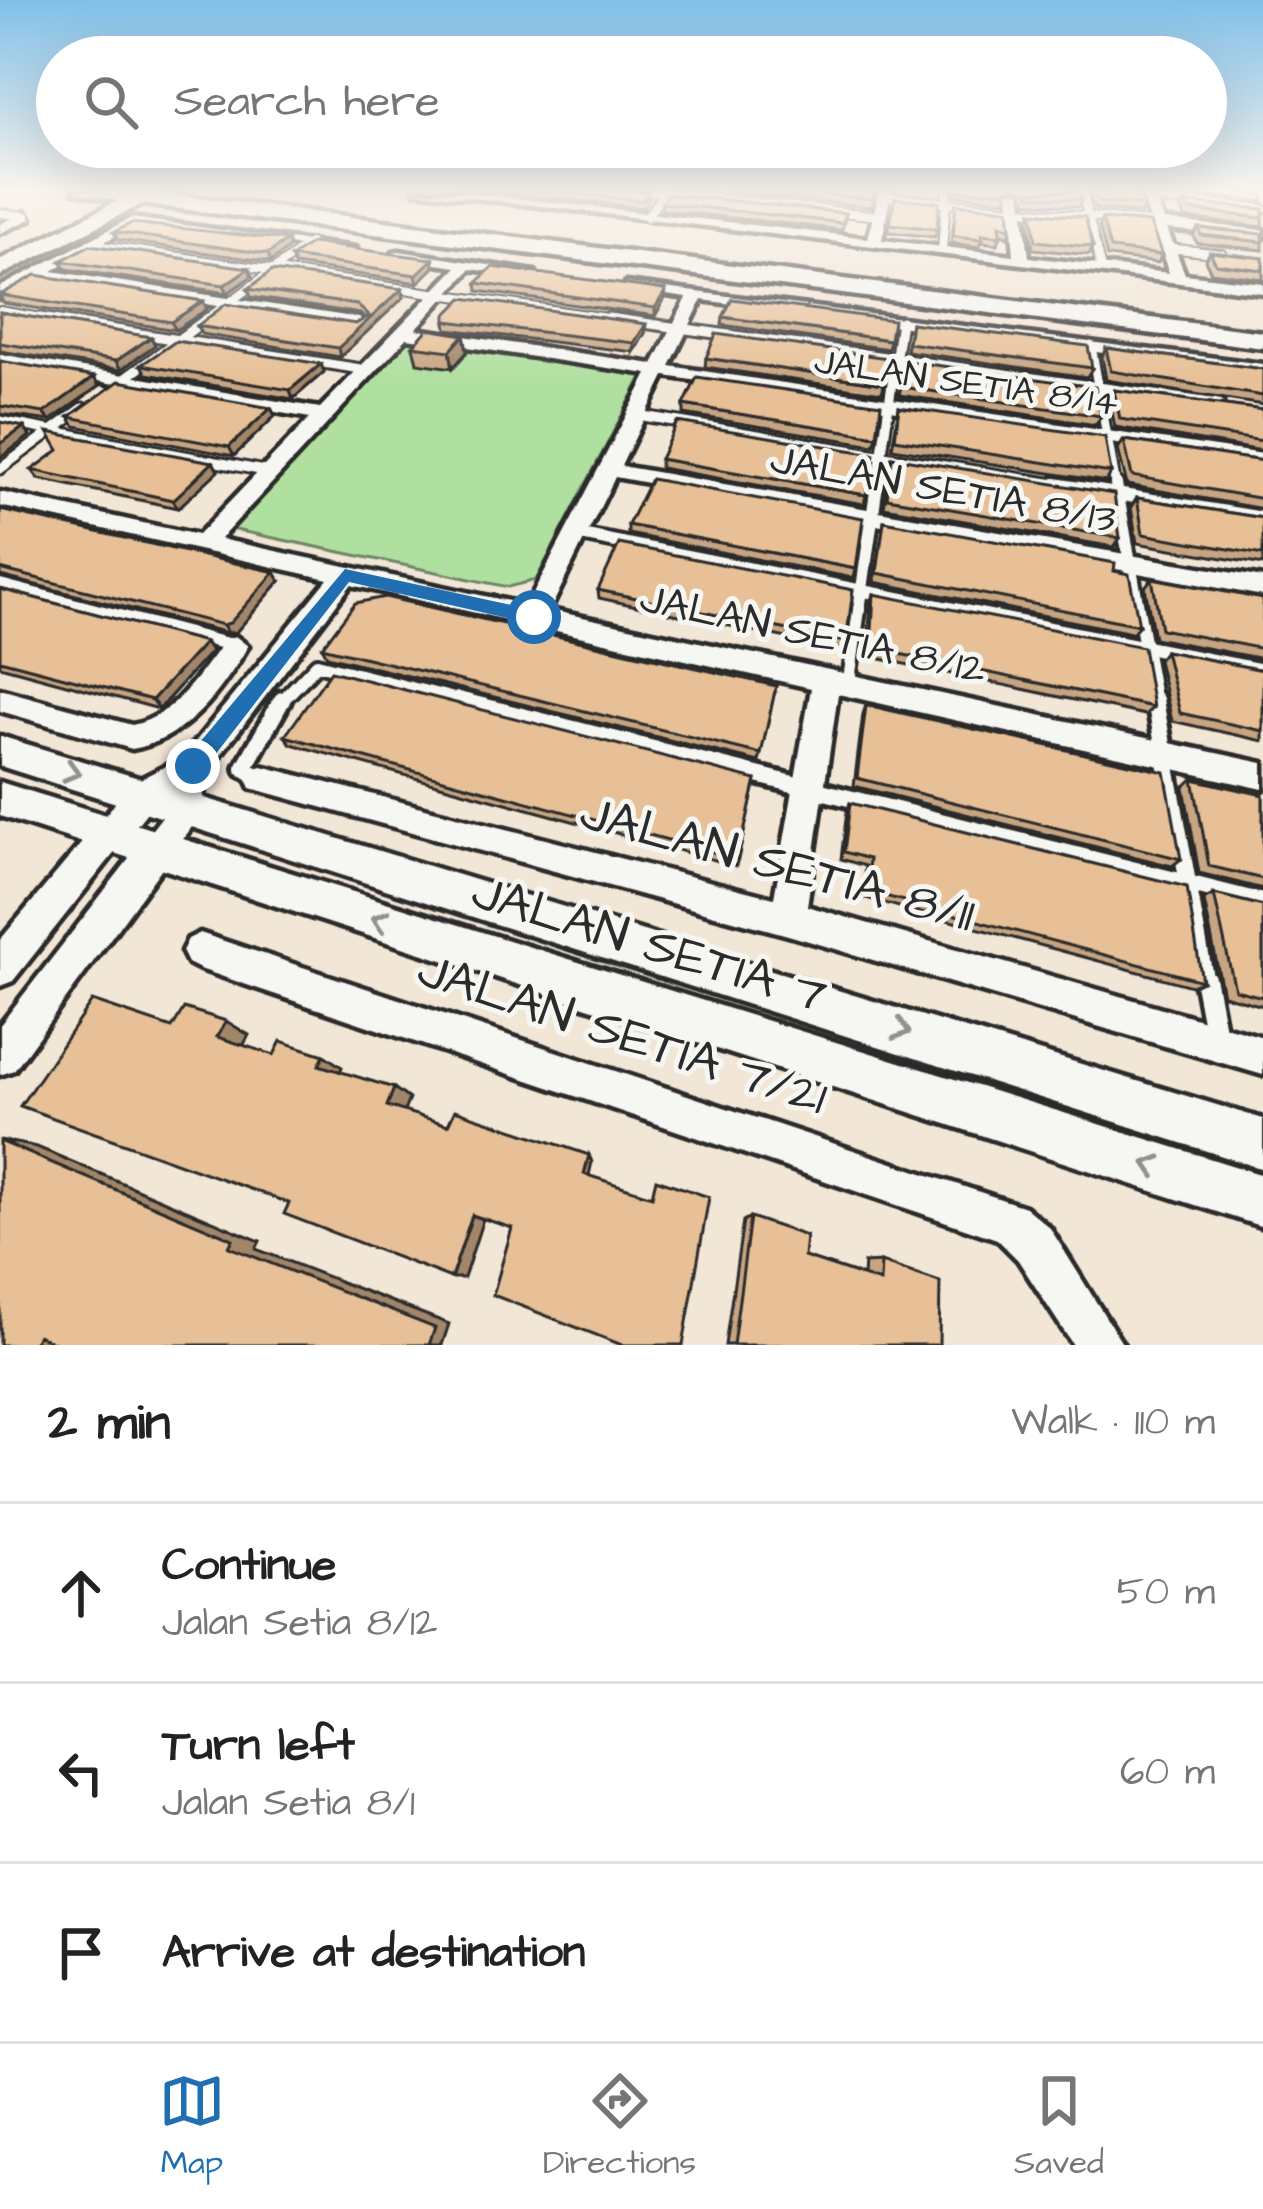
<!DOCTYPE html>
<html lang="en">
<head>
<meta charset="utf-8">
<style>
	:root { --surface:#fff; --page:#f6f6f6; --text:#222; --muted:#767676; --line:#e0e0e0; --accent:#1f6fb2 }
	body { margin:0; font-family:"Architects Daughter",sans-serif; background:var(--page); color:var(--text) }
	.stop { position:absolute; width:36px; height:36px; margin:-27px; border:9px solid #1f6fb2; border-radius:50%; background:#fff }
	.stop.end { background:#1f6fb2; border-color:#fff; box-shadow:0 3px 12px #0008 }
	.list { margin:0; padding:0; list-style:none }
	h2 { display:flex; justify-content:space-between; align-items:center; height:156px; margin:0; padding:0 48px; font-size:51px }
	h2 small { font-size:39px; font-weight:400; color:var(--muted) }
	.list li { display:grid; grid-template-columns:78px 1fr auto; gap:36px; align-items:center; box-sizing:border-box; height:180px; padding:0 48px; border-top:3px solid var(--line) }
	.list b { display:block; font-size:45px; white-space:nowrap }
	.list p { margin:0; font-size:39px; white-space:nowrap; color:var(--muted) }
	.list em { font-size:39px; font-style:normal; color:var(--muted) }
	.icon { flex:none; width:66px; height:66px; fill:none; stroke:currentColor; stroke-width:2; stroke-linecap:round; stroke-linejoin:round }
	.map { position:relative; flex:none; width:1263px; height:1345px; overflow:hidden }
	.search { position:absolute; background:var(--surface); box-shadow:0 12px 48px #0002; left:36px; right:36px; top:36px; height:132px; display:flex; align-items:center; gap:30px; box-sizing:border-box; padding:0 42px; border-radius:66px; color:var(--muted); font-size:45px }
	.sheet { height:696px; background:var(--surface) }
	nav { display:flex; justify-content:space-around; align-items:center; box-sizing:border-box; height:168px; border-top:3px solid var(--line); background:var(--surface); font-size:33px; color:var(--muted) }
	nav a { display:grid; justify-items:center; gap:6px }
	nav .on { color:var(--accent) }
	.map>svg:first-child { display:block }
	.green { fill:#b0e0a0; stroke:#6e8666; stroke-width:3 }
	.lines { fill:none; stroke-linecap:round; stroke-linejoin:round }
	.service-far4-casing { stroke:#2b2b2b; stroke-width:12 }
	.service-far3-casing { stroke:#2b2b2b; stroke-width:15 }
	.service-far2-casing { stroke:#2b2b2b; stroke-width:20 }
	.service-far1-casing { stroke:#2b2b2b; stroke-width:26 }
	.service-casing { stroke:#2b2b2b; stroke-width:30 }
	.minor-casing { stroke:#2b2b2b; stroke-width:9 }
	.tertiary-casing { stroke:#2b2b2b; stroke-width:9 }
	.primary-casing { stroke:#2b2b2b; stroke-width:9 }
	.service-far4 { stroke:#f6f6f2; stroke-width:8 }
	.service-far3 { stroke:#f6f6f2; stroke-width:9 }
	.service-far2 { stroke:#f6f6f2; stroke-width:12 }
	.service-far1 { stroke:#f6f6f2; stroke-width:16 }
	.service { stroke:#f6f6f2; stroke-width:21 }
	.minor { fill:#f6f6f2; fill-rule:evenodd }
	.tertiary { fill:#f6f6f2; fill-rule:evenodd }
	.primary { fill:#f6f6f2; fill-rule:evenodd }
	.wall { fill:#c7a582; stroke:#2b2b2b; stroke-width:3 }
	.shaded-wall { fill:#a2866a; stroke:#2b2b2b; stroke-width:3 }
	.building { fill:#e7c097; stroke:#2b2b2b; stroke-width:3 }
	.oneway { stroke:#90908e }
	.route { fill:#1f6fb2 }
	.labels { text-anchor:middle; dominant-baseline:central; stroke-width:10; stroke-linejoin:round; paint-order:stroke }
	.far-street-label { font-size:36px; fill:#2b2b2b; stroke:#f6f6f2 }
	.street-label { font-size:42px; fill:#2b2b2b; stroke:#f6f6f2 }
	.near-street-label { font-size:51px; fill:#2b2b2b; stroke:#f6f6f2 }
</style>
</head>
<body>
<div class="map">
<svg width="1263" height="1345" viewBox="0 0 1263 1345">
	<rect width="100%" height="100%" fill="#f2e6d7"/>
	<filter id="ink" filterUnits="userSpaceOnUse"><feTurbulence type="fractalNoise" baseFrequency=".00833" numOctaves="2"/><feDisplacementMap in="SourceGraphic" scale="24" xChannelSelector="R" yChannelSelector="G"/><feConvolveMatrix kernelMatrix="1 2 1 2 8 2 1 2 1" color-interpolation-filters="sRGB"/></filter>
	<g filter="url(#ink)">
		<polygon class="green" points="403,339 643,375 536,580 508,587 226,528"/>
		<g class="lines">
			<defs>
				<g id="service-far4">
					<polyline points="649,191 879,216"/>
					<polyline points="1082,191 1101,269"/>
					<polyline points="884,196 1159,224"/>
					<polyline points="1149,199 1263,209"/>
					<polyline points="0,213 26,216"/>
					<polyline points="647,217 665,191"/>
					<polyline points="89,244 629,321"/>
					<polyline points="1168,248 1222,254"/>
					<polyline points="942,250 947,191"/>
					<polyline points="0,311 59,321"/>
					<polyline points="204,321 310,243"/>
				</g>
				<g id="service-far3">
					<polyline points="40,318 367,370"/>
					<polyline points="608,318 1219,404"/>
					<polyline points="1091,346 1116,487"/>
					<polyline points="116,385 208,318"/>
					<polyline points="637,415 1073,487"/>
					<polyline points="0,421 270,472"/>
					<polyline points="0,469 83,408"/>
					<polyline points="877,487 901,321"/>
				</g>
				<g id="service-far2">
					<polyline points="1055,484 1263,518"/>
					<polyline points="1116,484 1155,703"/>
					<polyline points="576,534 1263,670"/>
					<polyline points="0,585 235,646"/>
					<polyline points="848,687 877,484"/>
					<polyline points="280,703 317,664 470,703"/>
				</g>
				<g id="service-far1">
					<polyline points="458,700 1263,902"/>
					<polyline points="1155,700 1206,983"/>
					<polyline points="262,779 244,768 282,700"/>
				</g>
				<polyline id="service" points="1205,980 1216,1038"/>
				<g id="minor">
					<polygon points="415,191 454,191 868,238 879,191 891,191 882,240 1014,255 1009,191 1021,191 1029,257 1169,273 1140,191 1152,191 1164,220 1263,230 1263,238 1167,229 1185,274 1263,283 1263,293"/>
					<polygon points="26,212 31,219 0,233 0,224"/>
					<polygon points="131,218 356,248 349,252 133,226 52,271 359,318 367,323 359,328 39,278 0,298 0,287"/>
					<path d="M399,251L535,272L527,277L471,269L416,329L653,364L687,298L626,289V283L1263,364V374L702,300L670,366L1263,454V466L665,376L621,466L1263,578V596L615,477L550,610L1263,763V789L838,694L807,906L1263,1037V1075L788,935L251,788L247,779L251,770L262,766L774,898L811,688L351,585L208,771L200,816L14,1070L0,1075V1025L174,801L175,791L154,803L13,981L0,986V940L132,783L182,758L328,579L0,506V492L198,535L310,418L0,364V354L320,408L457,267L394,258V252ZM407,338L648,374L527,605L220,539Z"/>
					<path d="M235,636L248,646C221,692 187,739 132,749L0,711V689L132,725C175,717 200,671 226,639Z"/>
					<polygon points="200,933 1025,1207 1050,1228 1123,1345 1073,1345 1018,1260 997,1239 200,969 188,963 182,951 188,939"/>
				</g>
				<g id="tertiary">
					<polygon points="0,736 1263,1119 1263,1169 0,766"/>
					<polygon points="0,782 1263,1175 1263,1227 0,816"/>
				</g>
				<polygon id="primary" points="74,191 147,191 1263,332 1263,348 142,204 0,276 0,260 117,201"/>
			</defs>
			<use href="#service-far4" class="service-far4-casing"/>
			<use href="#service-far3" class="service-far3-casing"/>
			<use href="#service-far2" class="service-far2-casing"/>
			<use href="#service-far1" class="service-far1-casing"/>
			<use href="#service" class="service-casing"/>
			<use href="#minor" class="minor-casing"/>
			<use href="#tertiary" class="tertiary-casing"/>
			<use href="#primary" class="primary-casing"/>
			<use href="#service-far4" class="service-far4"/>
			<use href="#service-far3" class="service-far3"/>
			<use href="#service-far2" class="service-far2"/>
			<use href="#service-far1" class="service-far1"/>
			<use href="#service" class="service"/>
			<use href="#minor" class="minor"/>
			<use href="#tertiary" class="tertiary"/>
			<use href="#primary" class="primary"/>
		</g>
		<g class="wall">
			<polygon points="491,191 649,191 649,199 643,208"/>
			<polygon points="724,191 877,191 871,207"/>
			<polygon points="953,191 1008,191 1005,200 955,195"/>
			<polygon points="1023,191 1079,191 1081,200 1078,207 1027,202"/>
			<polygon points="1087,191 1139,191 1144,206 1141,214 1095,209"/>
			<polygon points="1172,191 1263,191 1263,202 1173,193"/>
			<polygon points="895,198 937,229 935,237 888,232"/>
			<polygon points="662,203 846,213 842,230 662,210"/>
			<polygon points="1185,203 1263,209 1263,227 1185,218 1181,210"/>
			<polygon points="956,204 1011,229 1008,237 1001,233 998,244 981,242 980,247 951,243"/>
			<polygon points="1032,212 1093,247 1089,255 1033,249 1029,219"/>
			<polygon points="1102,219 1162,255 1158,263 1107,257 1099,226"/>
			<polygon points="1198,228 1263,234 1263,250 1197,243 1193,236"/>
			<polygon points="114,232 287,240 289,248 271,262 118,240"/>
			<polygon points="1210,252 1263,258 1263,279 1211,272 1205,260"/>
			<polygon points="291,257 433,259 434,267 418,283 294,265"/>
			<polygon points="61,261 249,268 252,276 228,293 66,269"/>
			<polygon points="477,283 665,298 655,316 478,291"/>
			<polygon points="248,289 402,289 404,297 340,357 201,334 197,326 356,324 365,319 360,314 251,297"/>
			<polygon points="0,294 203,301 207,309 176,330 3,303"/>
			<polygon points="0,312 151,337 155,345 121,370 0,351"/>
			<polygon points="723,317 890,340 888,349 722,325"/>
			<polygon points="446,321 645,333 634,352 447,329"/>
			<polygon points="911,323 1092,368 1087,377 906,351"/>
			<polygon points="464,335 467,352 453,368 417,363 413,346"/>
			<polygon points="1106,348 1263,369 1263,405 1106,380 1102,357"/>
			<polygon points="706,358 884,384 882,393 705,367"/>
			<polygon points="0,361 99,386 50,421 0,414"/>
			<polygon points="906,361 1101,416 1096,425 899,395"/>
			<polygon points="321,364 324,372 293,399 146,374 141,365"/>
			<polygon points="1114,390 1263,410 1263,451 1115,427 1109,398"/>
			<polygon points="684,405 877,436 874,445 684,414"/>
			<polygon points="899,407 1111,473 1106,482 892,448"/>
			<polygon points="271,408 275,416 234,456 75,426 69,417"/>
			<polygon points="1124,440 1263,461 1263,509 1127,485 1118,449"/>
			<polygon points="892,457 1120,538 1114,547 884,507"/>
			<polygon points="660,459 866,495 864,504 660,468"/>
			<polygon points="213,462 218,471 178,508 39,479 32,470"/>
			<polygon points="1137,498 1263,518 1263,565 1137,543 1131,507"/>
			<polygon points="0,510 280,581 236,632 228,633 0,576"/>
			<polygon points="884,521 1114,571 1139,625 1132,633 874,582"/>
			<polygon points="628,525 856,569 853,578 628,534"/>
			<polygon points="1152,578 1263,599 1263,659 1154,638 1145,587"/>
			<polygon points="0,589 205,642 211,651 159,709 0,666"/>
			<polygon points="598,590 846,642 843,650 599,598"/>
			<polygon points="874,594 1153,707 1145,715 867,656 871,603"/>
			<polygon points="322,647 776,686 759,762 327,656"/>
			<polygon points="1165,651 1263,670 1263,741 1172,721 1158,660"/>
			<polygon points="866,705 1181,859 1172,866 854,786 863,714"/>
			<polygon points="285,736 756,780 736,866 291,744"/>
			<polygon points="1193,779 1263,795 1263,889 1199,873 1184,787"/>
			<polygon points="850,803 1202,981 1191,986 862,897 865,866 841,859 847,811"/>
			<polygon points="1214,894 1263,906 1263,1006 1223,995 1204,900"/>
			<polygon points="750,1217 804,1257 863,1276 864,1263 881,1262 939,1345 725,1345 743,1221"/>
		</g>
		<g class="shaded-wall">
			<polygon points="287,240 289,248 271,262 268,254"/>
			<polygon points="433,259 434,267 418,283 416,275"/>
			<polygon points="249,268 252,276 228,293 224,285"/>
			<polygon points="402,289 404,297 340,357 338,348"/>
			<polygon points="666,290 665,298 655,316 655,308"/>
			<polygon points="203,301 207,309 176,330 171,322"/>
			<polygon points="646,324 645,333 634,352 634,343"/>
			<polygon points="464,335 467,352 453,368 450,351"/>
			<polygon points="151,337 155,345 121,370 116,361"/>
			<polygon points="321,364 324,372 293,399 290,390"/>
			<polygon points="94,377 99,386 50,421 44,413"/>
			<polygon points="271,408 275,416 234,456 229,447"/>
			<polygon points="24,427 30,436 0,458 0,444"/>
			<polygon points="213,462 218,471 178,508 173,500"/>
			<polygon points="275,572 280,581 236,632 228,633 223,625"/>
			<polygon points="205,642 211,651 159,709 152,700"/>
			<polygon points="226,1021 249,1035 241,1050 217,1037"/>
			<polygon points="324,1055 342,1067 338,1077 319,1065"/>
			<polygon points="394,1088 409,1099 402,1116 387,1106"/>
			<polygon points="0,1140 37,1147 260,1241 256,1249 449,1324 442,1345 429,1345 229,1247"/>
			<polygon points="589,1155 592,1162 588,1180 584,1174"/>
			<polygon points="472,1215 483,1219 464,1278 451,1278"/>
			<polygon points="38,1335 72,1345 32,1345"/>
		</g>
		<g class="building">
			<polygon points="556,191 649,191 649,192 643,201"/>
			<polygon points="793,191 876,191 872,199"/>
			<polygon points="1028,191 1079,191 1081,200 1030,195"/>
			<polygon points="1093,191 1139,191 1144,206 1098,202"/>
			<polygon points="1228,191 1263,191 1263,195"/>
			<polygon points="668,194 846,213 843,223 662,203"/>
			<polygon points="895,198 939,202 937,229 890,224"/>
			<polygon points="1185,203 1263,209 1263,218 1189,210"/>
			<polygon points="956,204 1009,209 1011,229 1000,224 1001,236 982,234 983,239 953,236"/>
			<polygon points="1032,212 1085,217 1093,247 1036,241"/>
			<polygon points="1102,219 1150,223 1162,255 1110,249"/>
			<polygon points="132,223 287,240 268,254 114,232"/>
			<polygon points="1198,228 1263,234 1263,242 1201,235"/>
			<polygon points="311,243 433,259 416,275 291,257"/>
			<polygon points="90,245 249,268 224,285 61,261"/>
			<polygon points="1210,252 1263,258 1263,270 1216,264"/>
			<polygon points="492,267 666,290 655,308 477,283"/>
			<polygon points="272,271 402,289 338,348 197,326 226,304 356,324 369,316 357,305 248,289"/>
			<polygon points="36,275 203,301 171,322 0,295"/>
			<polygon points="463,298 646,324 634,343 446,321 446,315"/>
			<polygon points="732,299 893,320 890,340 723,317"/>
			<polygon points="0,312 151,337 116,361 0,343"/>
			<polygon points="911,323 1088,346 1092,368 908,343"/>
			<polygon points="428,329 464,335 450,351 413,346"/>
			<polygon points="716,334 888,358 884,384 706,358"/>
			<polygon points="176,341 321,364 290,390 141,365"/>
			<polygon points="1106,348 1263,369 1263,396 1111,371"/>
			<polygon points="0,361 94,377 44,413 0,406"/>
			<polygon points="906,361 1095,387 1101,416 902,387"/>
			<polygon points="697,377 881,404 877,436 684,405"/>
			<polygon points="119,381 271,408 229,447 69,417"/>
			<polygon points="1114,390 1263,410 1263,441 1120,419"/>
			<polygon points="899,407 1105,437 1111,473 895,439"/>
			<polygon points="0,422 24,427 0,444"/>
			<polygon points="677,422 874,454 866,495 660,459"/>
			<polygon points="48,432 213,462 173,500 32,470 59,450"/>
			<polygon points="1124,440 1263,461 1263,499 1132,476"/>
			<polygon points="892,457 1114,494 1120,538 887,498"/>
			<polygon points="651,479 863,518 856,569 628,525"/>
			<polygon points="1137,498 1263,518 1263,555 1143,534"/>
			<polygon points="0,510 275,572 230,623 223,625 0,569"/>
			<polygon points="884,521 1115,563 1114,571 1129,574 1139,625 877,573"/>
			<polygon points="619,544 853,590 846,642 598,590"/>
			<polygon points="1152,578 1263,599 1263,649 1161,629"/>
			<polygon points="0,589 205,642 152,700 0,660"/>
			<polygon points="874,594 1143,647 1153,707 871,648"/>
			<polygon points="385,597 776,686 761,754 322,647 355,603"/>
			<polygon points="1165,651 1263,670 1263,731 1180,713"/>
			<polygon points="331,671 756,780 738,859 285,736"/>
			<polygon points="866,705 1165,772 1181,859 857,778"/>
			<polygon points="1193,779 1263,795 1263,879 1209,866"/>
			<polygon points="850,803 1187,887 1202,981 866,891 869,859 844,852"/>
			<polygon points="1214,894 1263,906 1263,997 1235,990"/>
			<polygon points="92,1001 172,1028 184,1008 226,1021 217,1037 274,1055 281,1041 324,1055 319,1065 394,1088 387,1106 448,1125 455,1110 589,1155 584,1174 652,1196 656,1179 709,1197 683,1345 622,1345 493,1295 512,1228 472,1215 451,1278 284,1214 289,1203 20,1106"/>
			<polygon points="0,1141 233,1239 229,1247 435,1328 429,1345 58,1345 38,1335 32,1345 0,1345"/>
			<polygon points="750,1217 806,1236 804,1257 880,1282 881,1262 940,1282 939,1345 733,1345"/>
		</g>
		<defs><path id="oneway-chevron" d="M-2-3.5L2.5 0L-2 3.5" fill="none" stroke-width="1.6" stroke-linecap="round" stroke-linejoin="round" transform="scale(3)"/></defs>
		<g class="oneway">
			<use href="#oneway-chevron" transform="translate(72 772) rotate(16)"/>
			<use href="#oneway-chevron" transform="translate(380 920) rotate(-163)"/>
			<use href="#oneway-chevron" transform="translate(902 1030) rotate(17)"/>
			<use href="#oneway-chevron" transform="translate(1152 1165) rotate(-162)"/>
		</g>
	</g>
	<linearGradient id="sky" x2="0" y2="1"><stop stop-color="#81c0e8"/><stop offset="0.5" stop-color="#f9f4ed"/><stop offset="1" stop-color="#f9f4ed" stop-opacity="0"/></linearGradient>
	<rect width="1263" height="379" fill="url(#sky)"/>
	<polygon class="route" points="345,569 534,610 543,617 534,624 349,582 201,773 185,773 185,760"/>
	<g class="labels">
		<g class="far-street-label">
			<text transform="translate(966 383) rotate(8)">JALAN SETIA 8/14</text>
		</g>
		<g class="street-label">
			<text transform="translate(943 490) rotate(10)">JALAN SETIA 8/13</text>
			<text transform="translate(813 635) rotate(12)">JALAN SETIA 8/12</text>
		</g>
		<g class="near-street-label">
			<text transform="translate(777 865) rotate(15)">JALAN SETIA 8/11</text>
			<text transform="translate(649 945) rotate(17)">JALAN SETIA 7</text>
			<text transform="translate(622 1035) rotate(18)">JALAN SETIA 7/21</text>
		</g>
	</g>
</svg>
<div class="stop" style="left:534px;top:617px"></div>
<div class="stop end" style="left:193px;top:766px"></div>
<div class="search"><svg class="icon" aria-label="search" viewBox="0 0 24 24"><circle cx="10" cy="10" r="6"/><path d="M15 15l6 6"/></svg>Search here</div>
</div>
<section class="sheet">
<h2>2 min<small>Walk · 110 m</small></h2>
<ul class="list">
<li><svg class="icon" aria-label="ahead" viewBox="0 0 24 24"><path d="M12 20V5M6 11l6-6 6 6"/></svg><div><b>Continue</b><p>Jalan Setia 8/12</p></div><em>50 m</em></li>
<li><svg class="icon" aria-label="left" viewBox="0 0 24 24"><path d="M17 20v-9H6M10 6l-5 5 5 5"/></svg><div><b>Turn left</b><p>Jalan Setia 8/1</p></div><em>60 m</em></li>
<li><svg class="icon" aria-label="arrive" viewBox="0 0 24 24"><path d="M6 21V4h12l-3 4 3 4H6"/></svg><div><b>Arrive at destination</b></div></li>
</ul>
</section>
<nav>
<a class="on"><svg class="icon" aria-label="map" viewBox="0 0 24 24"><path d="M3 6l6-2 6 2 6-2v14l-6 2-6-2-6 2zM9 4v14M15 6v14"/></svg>Map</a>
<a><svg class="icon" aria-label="directions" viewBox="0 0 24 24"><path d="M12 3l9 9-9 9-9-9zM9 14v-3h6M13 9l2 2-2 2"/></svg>Directions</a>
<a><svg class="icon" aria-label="saved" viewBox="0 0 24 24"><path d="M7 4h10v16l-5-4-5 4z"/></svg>Saved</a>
</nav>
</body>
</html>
